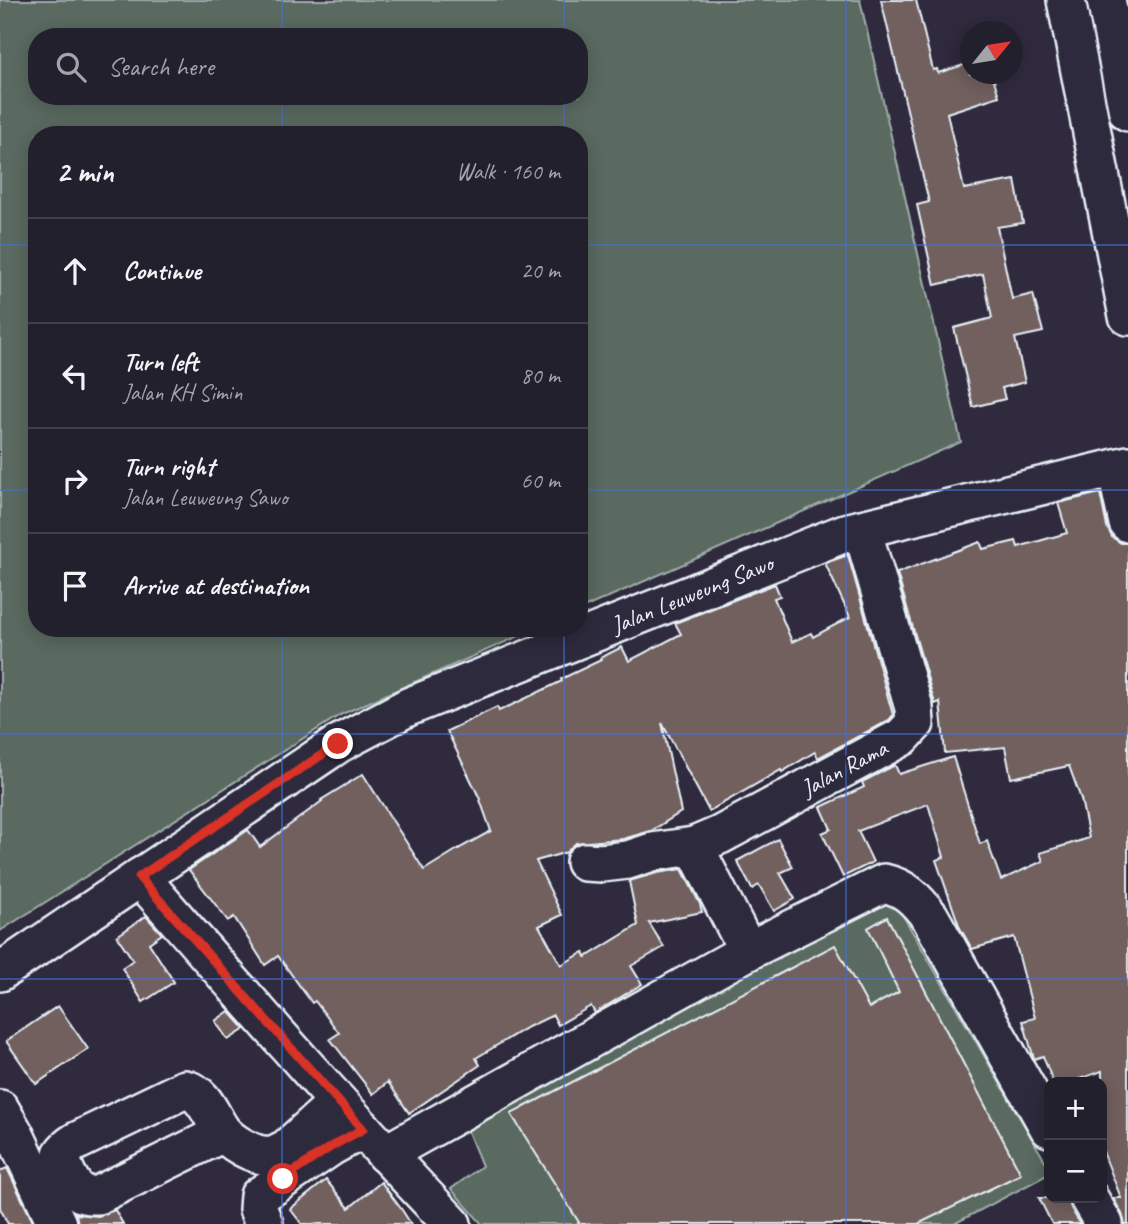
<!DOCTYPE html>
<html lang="en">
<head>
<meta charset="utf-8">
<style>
	:root { --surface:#23202e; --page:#2b2836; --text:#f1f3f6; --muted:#a3a3aa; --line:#403e4a }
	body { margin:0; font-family:Caveat,sans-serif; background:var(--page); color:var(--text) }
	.controls { position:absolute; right:21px; bottom:21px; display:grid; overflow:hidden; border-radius:14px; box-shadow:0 4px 18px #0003 }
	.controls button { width:63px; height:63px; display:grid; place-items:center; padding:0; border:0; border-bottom:2px solid var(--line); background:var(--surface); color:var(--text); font:35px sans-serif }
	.compass { position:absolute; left:960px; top:21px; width:63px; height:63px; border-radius:50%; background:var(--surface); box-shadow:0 4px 18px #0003; rotate:60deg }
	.stop { position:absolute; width:21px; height:21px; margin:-16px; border:5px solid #d93025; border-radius:50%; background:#fff }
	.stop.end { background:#d93025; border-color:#fff; box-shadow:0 2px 7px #0008 }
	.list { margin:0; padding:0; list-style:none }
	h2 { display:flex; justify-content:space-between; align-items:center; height:91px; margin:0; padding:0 28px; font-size:30px }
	h2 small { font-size:23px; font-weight:400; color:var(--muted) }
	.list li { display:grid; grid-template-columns:46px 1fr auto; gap:21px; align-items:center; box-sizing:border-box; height:105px; padding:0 28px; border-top:2px solid var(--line) }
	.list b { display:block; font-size:26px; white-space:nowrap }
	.list p { margin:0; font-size:23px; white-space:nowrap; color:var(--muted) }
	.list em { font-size:23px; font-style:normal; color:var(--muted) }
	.icon { flex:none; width:38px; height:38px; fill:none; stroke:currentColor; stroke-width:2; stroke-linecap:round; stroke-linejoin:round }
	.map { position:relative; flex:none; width:1128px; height:1224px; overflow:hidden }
	.search { position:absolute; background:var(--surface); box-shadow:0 4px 18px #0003; left:28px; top:28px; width:560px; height:77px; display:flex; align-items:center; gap:18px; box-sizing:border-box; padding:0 24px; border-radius:28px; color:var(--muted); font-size:26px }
	.panel { position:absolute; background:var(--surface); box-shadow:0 4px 18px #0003; left:28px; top:126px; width:560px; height:511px; border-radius:28px }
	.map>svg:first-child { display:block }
	.green { fill:#5a6a61; stroke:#a1aeac; stroke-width:2; fill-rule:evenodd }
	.building { fill:#72615f; stroke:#e8f1f8; stroke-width:2 }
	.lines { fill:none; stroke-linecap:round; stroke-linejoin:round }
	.minor-casing { stroke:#e8f1f8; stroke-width:42 }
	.minor { stroke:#2f2a3d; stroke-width:37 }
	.route { stroke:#d93025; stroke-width:9 }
	.grid { fill:none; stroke:#466fde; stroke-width:2; stroke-opacity:0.55 }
	.labels { text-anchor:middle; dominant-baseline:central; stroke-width:5; stroke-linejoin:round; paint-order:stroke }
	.street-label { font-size:24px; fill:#e8f1f8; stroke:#2f2a3d }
</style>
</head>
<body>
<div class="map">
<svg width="1128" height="1224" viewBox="0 0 1128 1224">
	<rect width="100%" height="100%" fill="#2f2a3d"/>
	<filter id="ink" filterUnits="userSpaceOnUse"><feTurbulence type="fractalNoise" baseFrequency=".0143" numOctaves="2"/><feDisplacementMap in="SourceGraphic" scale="14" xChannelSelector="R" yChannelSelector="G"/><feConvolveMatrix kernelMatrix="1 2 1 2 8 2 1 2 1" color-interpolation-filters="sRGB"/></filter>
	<g filter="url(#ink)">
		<g class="green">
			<path d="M0,0H860L961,442L579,610V135H37V628H537L340,715L0,931ZM37,37H579V96H37Z"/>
			<polygon points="891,895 1049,1168 1049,1174 954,1224 482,1224 451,1189 482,1166 457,1105"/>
		</g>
		<g class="building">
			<polygon points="881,0 916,0 933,70 937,69 938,73 970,63 970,74 992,74 999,96 947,113 964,189 1015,180 1023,223 997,227 1012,299 1033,294 1043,332 1015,338 1025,382 1002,388 1005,399 973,407 954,328 992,318 983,274 935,285 917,205 929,202"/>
			<polygon points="1100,493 1107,527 1112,537 1121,543 1128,543 1128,1224 1125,1224 1122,1214 1113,1198 1121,1198 1102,1149 1102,1071 1071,1082 1053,1082 1043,1056 1034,1059 1023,1021 1035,1018 1014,937 972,949 960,928 936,860 944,857 928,804 858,831 873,862 843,877 822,833 831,829 821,807 864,787 862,782 895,765 899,774 953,757 980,844 987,841 1001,880 1043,861 1040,853 1089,838 1081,799 1069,766 1011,778 1005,747 945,753 940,702 935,704 897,573 980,542 983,549 1016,541 1018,547 1067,533 1058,503"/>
			<polygon points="848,555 893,715 889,720 818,758 815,752 782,772 781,770 709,811 662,723 681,812 651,831 623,839 576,843 567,852 536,861 562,915 539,926 561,965 584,952 586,957 638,925 629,881 657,873 682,869 700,904 702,912 649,923 664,947 631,966 642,984 595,1013 591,1006 558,1025 553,1015 524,1029 476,1058 480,1065 409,1113 388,1082 373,1094 330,1039 339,1033 315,1001 312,1003 278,956 265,965 234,917 228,921 189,870 248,830 260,847 322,801 321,800 363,774 424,870 458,849 491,831 479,797 447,731 497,707 499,711 562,681 561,679 601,660 600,658 622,647 629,661 681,634 675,623 775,584 780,596 774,598 792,642 811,633 813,637 850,617 825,563"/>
			<polygon points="778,839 793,867 780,873 795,899 774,911 759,885 752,889 737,861"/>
			<polygon points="146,916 162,934 149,943 174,982 143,1002 122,968 133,960 117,936"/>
			<polygon points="887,917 1021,1174 918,1224 580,1224 511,1114 835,945 869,1008 899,992 868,928"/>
			<polygon points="58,1006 88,1049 36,1084 6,1041"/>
			<polygon points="229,1011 245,1029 228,1040 215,1021"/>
			<polygon points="7,1168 34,1224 8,1224 0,1208 0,1171"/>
			<polygon points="326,1180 349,1208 381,1182 402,1210 411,1224 302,1224 290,1209"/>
			<polygon points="1039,1198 1068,1198 1071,1208 1080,1224 1052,1224"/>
			<polygon points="115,1210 123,1224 78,1224 76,1214 98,1216"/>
		</g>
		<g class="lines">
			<defs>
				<g id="minor">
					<polyline points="1066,0 1128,316"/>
					<polyline points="1106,0 1128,112"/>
					<polyline points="1116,468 1128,523"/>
					<polyline points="694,846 748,951"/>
					<polyline points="585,862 602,863 628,860 652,852 694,846 720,835 902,737 915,723 914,708 862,529"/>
					<path d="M140,877C242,994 344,1112 452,1224"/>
					<polyline points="0,972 338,744 408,707 845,533 1128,465"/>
					<polyline points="0,1109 14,1133 57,1224"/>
					<path d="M223,1133L98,1195C93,1195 86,1196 81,1193C73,1189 59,1162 62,1154C65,1149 70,1145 75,1142L185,1089C204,1092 211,1116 221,1130C230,1142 255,1157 270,1155C276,1155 281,1151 286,1149L338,1102"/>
					<path d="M385,1154L748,951L884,883C906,888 916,899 930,917L1049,1128"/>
					<polyline points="1089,1198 1104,1224"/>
					<polyline points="264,1224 258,1209 259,1196 332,1146 363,1129"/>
				</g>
			</defs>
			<use href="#minor" class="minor-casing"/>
			<use href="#minor" class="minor"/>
		</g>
	</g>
	<g class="lines" filter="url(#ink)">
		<polyline class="route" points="283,1179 332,1146 363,1129 139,877 338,744"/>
	</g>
	<path class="grid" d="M282,0V37M564,0V37M846,0V1224M282,96V135M564,96V135M0,245H37M579,245H1128M0,490H37M579,490H1128M282,628V1224M564,628V1224M0,734H1128M0,979H1128"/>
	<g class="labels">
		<g class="street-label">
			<text transform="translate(692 594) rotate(-22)">Jalan Leuweung Sawo</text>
			<text transform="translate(844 768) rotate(-28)">Jalan Rama</text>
		</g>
	</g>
</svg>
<div class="controls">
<button>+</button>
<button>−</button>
</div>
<svg class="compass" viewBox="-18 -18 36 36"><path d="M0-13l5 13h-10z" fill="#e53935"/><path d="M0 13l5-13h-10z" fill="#a3a3aa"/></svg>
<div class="stop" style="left:283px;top:1179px"></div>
<div class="stop end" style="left:338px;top:744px"></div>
<div class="search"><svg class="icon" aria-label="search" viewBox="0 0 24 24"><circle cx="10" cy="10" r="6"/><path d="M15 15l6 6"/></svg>Search here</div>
<section class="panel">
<h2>2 min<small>Walk · 160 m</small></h2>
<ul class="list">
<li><svg class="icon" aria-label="ahead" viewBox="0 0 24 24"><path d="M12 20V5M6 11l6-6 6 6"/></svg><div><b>Continue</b></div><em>20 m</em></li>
<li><svg class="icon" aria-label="left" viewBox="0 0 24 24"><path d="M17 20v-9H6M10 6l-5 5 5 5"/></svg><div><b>Turn left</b><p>Jalan KH Simin</p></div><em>80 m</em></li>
<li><svg class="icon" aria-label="right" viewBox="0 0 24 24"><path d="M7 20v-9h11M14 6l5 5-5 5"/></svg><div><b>Turn right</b><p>Jalan Leuweung Sawo</p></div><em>60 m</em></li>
<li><svg class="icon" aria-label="arrive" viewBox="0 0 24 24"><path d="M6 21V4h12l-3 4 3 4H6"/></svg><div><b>Arrive at destination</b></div></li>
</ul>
</section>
</div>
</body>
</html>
